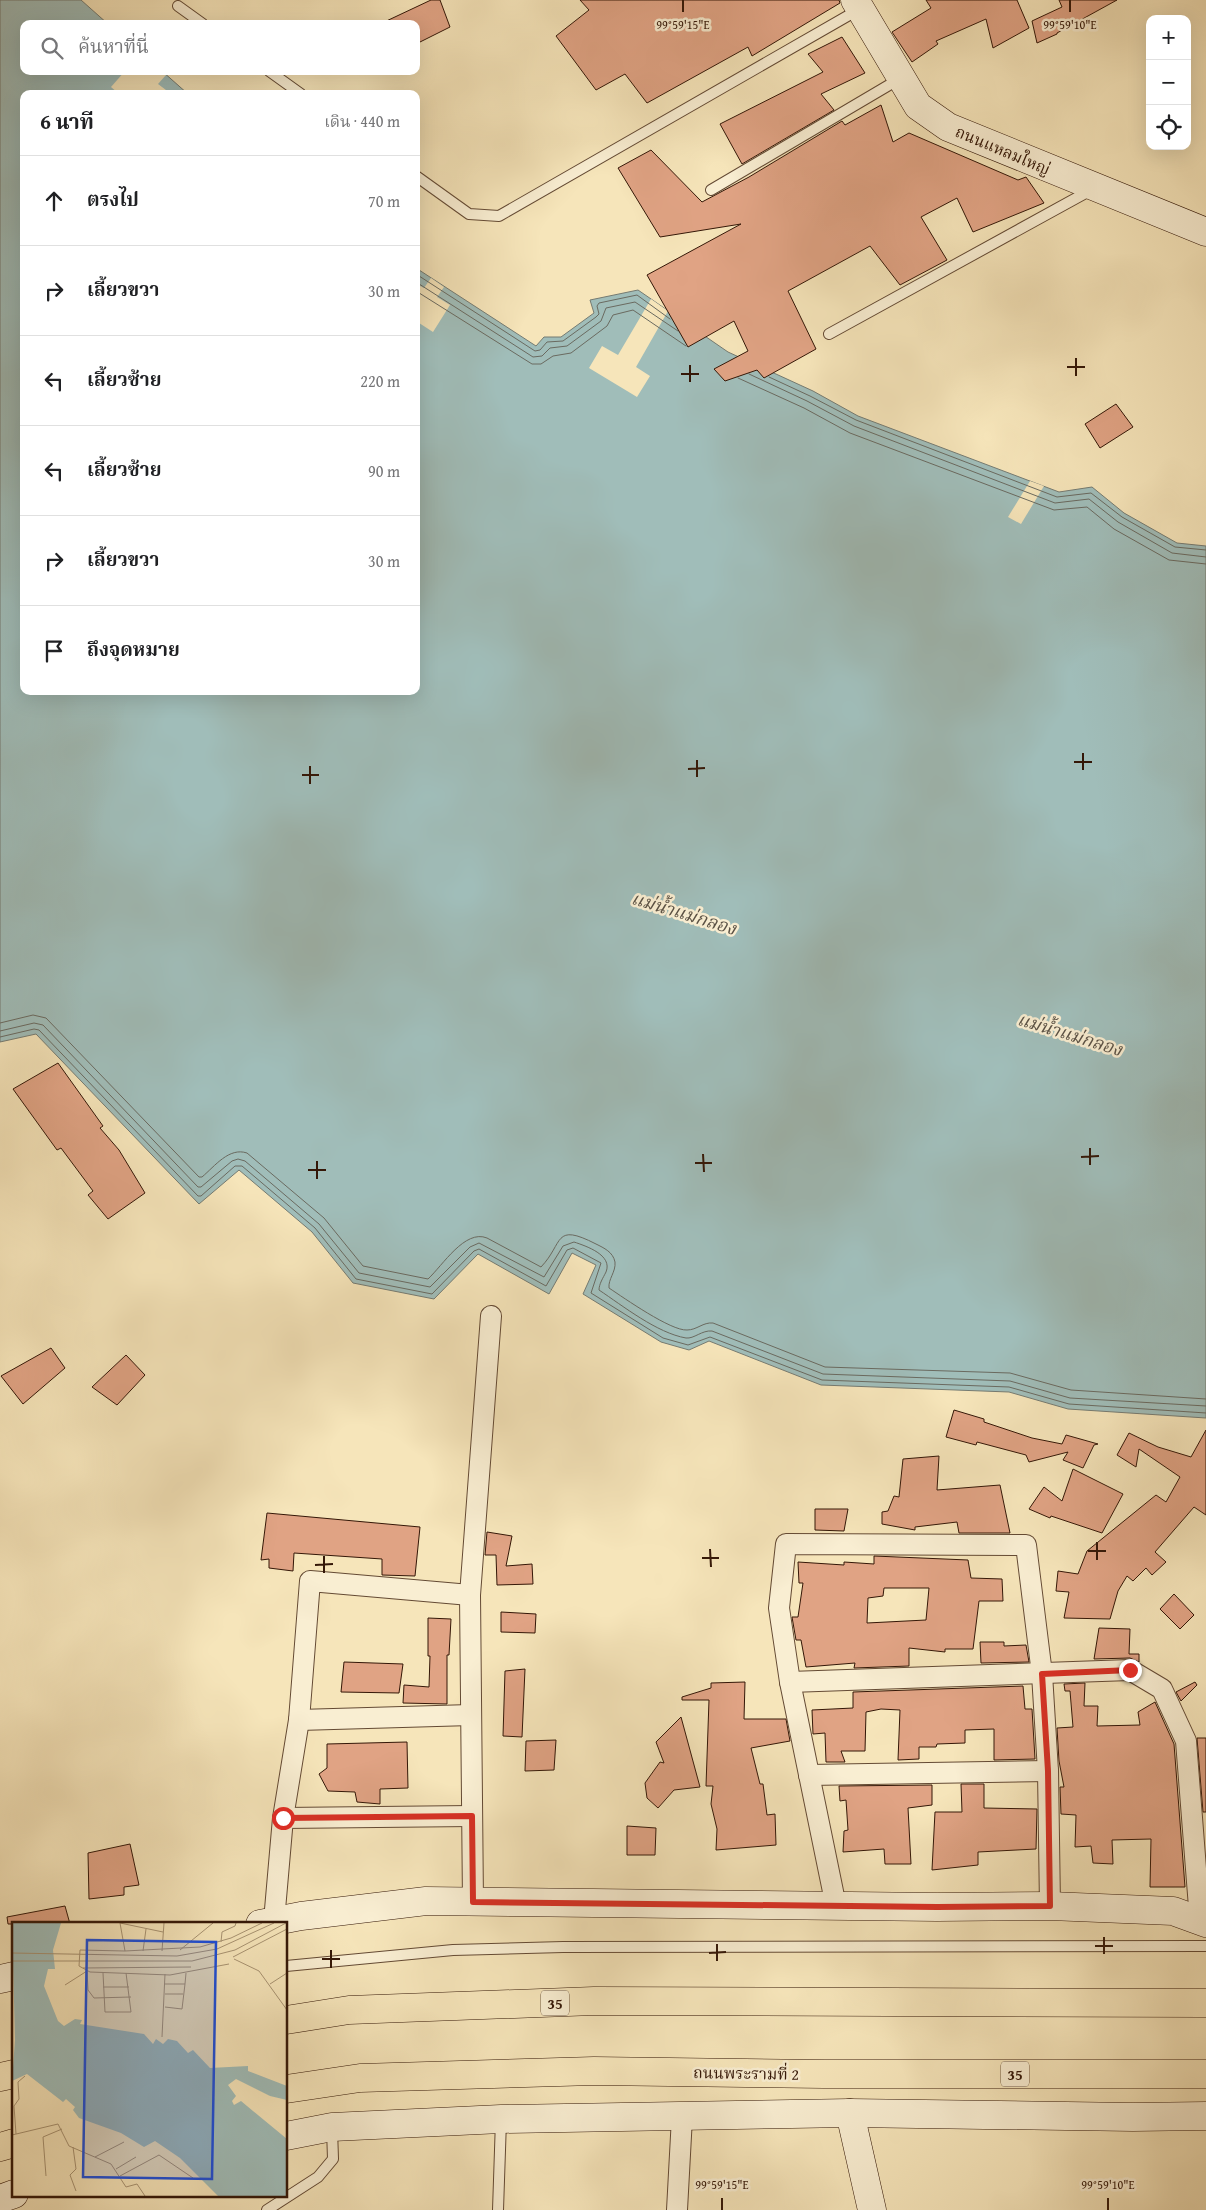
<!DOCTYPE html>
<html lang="th">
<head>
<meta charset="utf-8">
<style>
	:root { --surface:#fff; --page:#f2f2f2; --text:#202124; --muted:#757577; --line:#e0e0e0 }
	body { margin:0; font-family:"Gentium Book Plus","Noto Serif Thai",serif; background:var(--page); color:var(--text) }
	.controls { position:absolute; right:15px; top:15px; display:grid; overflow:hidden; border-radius:10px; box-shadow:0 5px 20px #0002 }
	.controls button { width:45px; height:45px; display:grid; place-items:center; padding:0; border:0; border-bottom:1px solid var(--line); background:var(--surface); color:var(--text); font:25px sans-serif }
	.stop { position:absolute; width:15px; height:15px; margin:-11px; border:4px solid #d93025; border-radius:50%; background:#fff }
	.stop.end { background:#d93025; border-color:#fff; box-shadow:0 1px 5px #0008 }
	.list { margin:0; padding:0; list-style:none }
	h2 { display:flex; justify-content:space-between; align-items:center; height:65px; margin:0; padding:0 20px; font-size:21px }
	h2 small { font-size:16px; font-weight:400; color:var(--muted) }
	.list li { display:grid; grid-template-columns:32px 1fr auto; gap:15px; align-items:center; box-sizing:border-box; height:90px; padding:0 20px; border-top:1px solid var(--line) }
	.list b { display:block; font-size:19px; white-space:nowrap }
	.list em { font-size:16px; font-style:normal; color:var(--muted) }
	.icon { flex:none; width:28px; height:28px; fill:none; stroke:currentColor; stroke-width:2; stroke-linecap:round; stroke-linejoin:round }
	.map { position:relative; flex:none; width:1206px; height:2210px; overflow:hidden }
	.search { position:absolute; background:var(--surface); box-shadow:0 5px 20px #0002; left:20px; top:20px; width:400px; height:55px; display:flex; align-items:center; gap:12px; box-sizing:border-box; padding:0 18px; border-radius:10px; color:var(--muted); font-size:19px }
	.panel { position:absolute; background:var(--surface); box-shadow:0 5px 20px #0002; left:20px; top:90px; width:400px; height:605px; border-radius:10px }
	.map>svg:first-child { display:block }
	.water { fill:#a0bdb9; stroke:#757b72 }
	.pier { fill:#f6e5ba }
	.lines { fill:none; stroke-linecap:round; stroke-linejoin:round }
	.shore { stroke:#6a6a60; stroke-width:1 }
	.building { fill:#e0a384; stroke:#341707; fill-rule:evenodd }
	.lane-casing { stroke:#644a34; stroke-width:12 }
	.street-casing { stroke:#644a34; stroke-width:22 }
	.secondary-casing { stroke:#341707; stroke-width:29 }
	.highway-casing { stroke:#341707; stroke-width:29 }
	.lane { stroke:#f9eed2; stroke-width:10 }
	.street { stroke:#f9eed2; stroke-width:20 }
	.secondary { stroke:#f9eed2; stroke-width:28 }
	.highway { stroke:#f6e5ba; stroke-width:28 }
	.route { stroke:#d93025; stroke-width:6 }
	.ticks { fill:none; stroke:#341707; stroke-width:2 }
	.labels { text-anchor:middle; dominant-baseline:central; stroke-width:5; stroke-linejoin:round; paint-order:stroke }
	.shield { fill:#f9eed2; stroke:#6f5844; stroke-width:1 }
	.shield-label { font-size:15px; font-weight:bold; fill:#341707 }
	.street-label { font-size:16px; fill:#341707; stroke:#f9eed2 }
	.water-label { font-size:18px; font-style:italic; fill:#5a5145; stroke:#f9eed2 }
	.inset-road { fill:none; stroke:#a89372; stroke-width:1 }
	.view { fill:#1d4ed8; fill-opacity:0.15; stroke:#1d4ed8; stroke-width:2.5 }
	.inset-edge { fill:none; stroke:#341707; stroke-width:2.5 }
	.ticks-label { font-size:12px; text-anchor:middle; fill:#341707; stroke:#f9eed2; stroke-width:5; stroke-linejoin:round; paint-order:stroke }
</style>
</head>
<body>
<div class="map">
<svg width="1206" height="2210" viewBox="0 0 1206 2210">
	<rect width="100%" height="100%" fill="#f6e5ba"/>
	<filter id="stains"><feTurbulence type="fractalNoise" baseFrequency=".004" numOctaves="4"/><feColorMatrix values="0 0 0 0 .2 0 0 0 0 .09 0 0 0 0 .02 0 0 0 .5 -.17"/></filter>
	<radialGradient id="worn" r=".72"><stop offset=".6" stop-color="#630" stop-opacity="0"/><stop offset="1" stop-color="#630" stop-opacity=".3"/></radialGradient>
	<polygon class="water" points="0,0 81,0 108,24 24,24 24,71 162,71 188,94 24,94 24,691 416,691 416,268 536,346 544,337 561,337 594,313 590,300 638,290 728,352 813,391 858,416 1059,492 1092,487 1124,513 1177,543 1206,546 1206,1418 1068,1409 1009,1392 821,1385 709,1341 689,1350 661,1342 583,1294 596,1265 572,1253 549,1294 478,1254 434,1299 353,1283 312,1232 239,1170 199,1204 36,1034 0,1042"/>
	<g class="pier">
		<polygon points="125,71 162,71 166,75 158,84 170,93 119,94 111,87"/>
		<polygon points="431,278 444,287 437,297 450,305 433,332 416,321 416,284 424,288"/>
		<polygon points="651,299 668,311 636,367 650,376 637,397 589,368 602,346 618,355"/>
		<polygon points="1030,481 1044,486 1021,524 1008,517"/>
	</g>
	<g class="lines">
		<g class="shore">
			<polyline points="416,274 535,351 540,350 547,342 563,341 596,317 599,314 597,306 599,303 637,295 670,319"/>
			<polyline points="416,282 533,357 542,356 550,348 567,346 601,321 606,308 635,302 678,331"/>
			<polyline points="416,291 532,364 541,364 553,356 571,353 607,326 613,315 633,310 686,346"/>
			<polyline points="749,374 807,401 854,426 1055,503 1089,499 1118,522 1172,553 1206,557"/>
			<polyline points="769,377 810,396 856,420 1057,497 1091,493 1122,517 1175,547 1206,550"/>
			<polyline points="738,378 804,408 850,433 1054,510 1087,507 1114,529 1169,560 1206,564"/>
			<path d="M0,1023L33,1015L46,1018L199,1177H202C215,1166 229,1147 247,1153L324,1218L363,1266L428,1279C443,1265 465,1229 487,1238L541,1267C564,1243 553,1222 596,1244C604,1248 613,1252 615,1262C616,1272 608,1279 609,1288C624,1298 671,1331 687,1330C697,1330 703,1322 713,1323L825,1367L1010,1373L1071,1390L1206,1399"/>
			<path d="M0,1031L34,1023L43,1025L198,1187H201L232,1161L238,1159L245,1161L319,1224L359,1273L430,1287L470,1247L479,1243L544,1277L563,1246L574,1242C586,1246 613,1255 606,1272C603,1278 599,1284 599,1290C623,1306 657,1333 686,1338C694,1339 702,1330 712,1331L823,1374L1010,1381L1070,1398L1206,1406"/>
			<polyline points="0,1037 34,1029 39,1030 198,1196 201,1196 235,1166 242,1166 315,1228 356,1279 432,1294 474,1251 479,1249 546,1286 567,1250 573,1248 601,1263 591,1293 663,1338 688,1345 710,1337 822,1380 1009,1387 1069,1404 1206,1413"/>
		</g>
	</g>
	<g class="building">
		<polygon points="431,0 440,0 450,27 416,44 416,24 380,24"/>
		<polygon points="580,0 839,0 840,3 752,56 748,47 647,103 625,74 596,90 556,36 589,10"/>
		<polygon points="926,0 1017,0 1029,28 993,48 986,19 936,41 938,44 912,62 892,32 931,8"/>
		<polygon points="1059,0 1117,0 1057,33 1057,34 1037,43 1032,21 1062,7"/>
		<polygon points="842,37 865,73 821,94 834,110 742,164 720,124 823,72 808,54"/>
		<polygon points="881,105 893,142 909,133 1018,180 1026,177 1044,203 973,232 957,198 921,217 947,260 900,285 870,246 788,291 816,349 764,378 757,370 725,381 714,369 748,351 734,321 688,347 647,275 741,224 660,237 618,168 651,150 702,202 749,177 842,121 845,125"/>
		<polygon points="1116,404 1133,427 1100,448 1085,424"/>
		<polygon points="58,1063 103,1126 100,1128 119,1150 145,1193 108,1219 88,1195 93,1191 61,1148 57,1150 13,1089"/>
		<polygon points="51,1348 65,1368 23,1404 1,1376"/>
		<polygon points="126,1355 145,1375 117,1405 92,1387"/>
		<polygon points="954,1410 984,1419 984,1422 1032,1438 1062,1444 1066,1435 1098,1444 1094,1445 1083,1468 1063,1460 1068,1452 1029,1462 1026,1455 977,1442 976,1445 946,1437"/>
		<polygon points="1206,1430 1206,1515 1194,1507 1155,1552 1166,1562 1152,1575 1146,1568 1133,1581 1127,1576 1118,1591 1110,1619 1064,1618 1069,1592 1056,1591 1058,1571 1078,1574 1087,1551 1156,1495 1166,1502 1180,1477 1139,1449 1136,1467 1117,1455 1129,1433 1158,1447 1191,1457"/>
		<polygon points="939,1456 937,1490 1000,1485 1010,1533 959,1533 957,1522 915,1527 915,1530 882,1524 882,1512 888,1511 894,1496 899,1497 903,1459"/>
		<polygon points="1073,1469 1123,1494 1102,1533 1051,1516 1050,1518 1029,1509 1044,1487 1062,1501"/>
		<polygon points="815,1509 848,1509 844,1531 815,1530"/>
		<polygon points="267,1513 420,1527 415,1576 382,1575 382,1559 294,1553 293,1571 269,1568 269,1559 261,1560"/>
		<polygon points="487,1532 512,1536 506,1566 532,1564 533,1584 497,1585 496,1555 485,1555"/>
		<path d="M874,1556L968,1560L971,1578L1002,1579L1003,1601H979L973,1649H945V1652L909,1648V1666L854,1668L855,1663L806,1667L801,1640H796L792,1617H798L803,1583H799L798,1562L844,1565V1562L874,1564ZM884,1588H929L926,1620L867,1623L868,1598L883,1596Z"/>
		<polygon points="1174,1594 1194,1615 1180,1629 1160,1609"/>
		<polygon points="501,1612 536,1614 535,1633 501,1632"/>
		<polygon points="428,1618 451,1619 449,1655 447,1655 447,1704 403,1703 404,1685 429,1687 430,1656 428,1656"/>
		<polygon points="1099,1628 1130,1629 1129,1654 1139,1654 1139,1662 1130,1658 1094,1659"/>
		<polygon points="980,1642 1004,1642 1004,1646 1026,1645 1029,1662 981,1663"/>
		<polygon points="344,1662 403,1664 399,1693 341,1692"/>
		<polygon points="525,1669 522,1737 503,1736 505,1671"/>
		<polygon points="745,1682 744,1719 786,1719 790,1741 751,1748 760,1784 763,1784 767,1815 775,1814 776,1845 716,1850 717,1829 711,1804 713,1786 706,1786 709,1700 682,1700 682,1697 711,1688 711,1683"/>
		<polygon points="1195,1682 1197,1685 1181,1701 1176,1692"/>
		<polygon points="1085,1683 1084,1706 1098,1706 1097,1726 1140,1725 1138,1712 1155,1702 1174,1744 1185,1887 1150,1887 1151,1839 1112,1840 1113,1864 1093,1863 1091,1846 1075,1847 1076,1815 1061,1814 1060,1787 1064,1787 1059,1761 1057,1728 1073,1727 1070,1691 1065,1691 1064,1684"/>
		<polygon points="1023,1686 1025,1709 1032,1709 1035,1759 994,1760 994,1729 965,1730 965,1743 937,1744 936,1747 919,1747 919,1759 898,1760 900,1710 881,1709 866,1712 865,1751 841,1751 845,1762 826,1762 825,1733 813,1734 812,1710 853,1708 853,1692"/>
		<polygon points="681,1717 700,1787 674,1790 658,1808 647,1798 645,1783 660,1762 664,1763 656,1742"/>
		<polygon points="1197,1738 1206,1738 1206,1812 1203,1812"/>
		<polygon points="556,1740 554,1770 525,1771 526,1741"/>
		<polygon points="407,1742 408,1788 380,1789 380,1804 357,1802 355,1792 328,1791 319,1774 327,1768 327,1744"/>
		<polygon points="961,1784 984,1784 984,1808 1037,1809 1036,1849 978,1852 978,1865 932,1870 935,1812 962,1812"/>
		<polygon points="932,1785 932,1805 908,1808 911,1864 885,1864 884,1849 843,1852 844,1831 848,1830 846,1800 840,1801 839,1786"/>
		<polygon points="627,1826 656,1828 655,1855 627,1855"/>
		<polygon points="130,1844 139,1885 124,1887 124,1895 89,1899 88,1853"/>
		<polygon points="65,1906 70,1924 8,1924 7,1917"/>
	</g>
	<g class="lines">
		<defs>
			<g id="lane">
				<polyline points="178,6 203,24"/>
				<polyline points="269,71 301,94"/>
				<polyline points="416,176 469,214 499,216 858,10"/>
				<polyline points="711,190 901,78"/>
				<polyline points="829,334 1091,190"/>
				<polyline points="286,1966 453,1950 563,1947 1206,1946"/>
				<polyline points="267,2210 318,2177 333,2159 332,2129"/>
				<polyline points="498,2210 501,2120"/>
			</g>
			<g id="street">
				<polyline points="790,1682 1130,1670 1162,1689 1186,1741 1200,1920 1206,1914"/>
				<polyline points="299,1720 471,1715"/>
				<polyline points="809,1775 1048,1771"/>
				<polyline points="283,1818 299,1720 310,1581 470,1595"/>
				<polyline points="473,1902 470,1595 491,1316"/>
				<polyline points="836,1906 790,1682 779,1608 786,1544 1026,1545 1042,1674 1048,1771 1050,1906"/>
				<polyline points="274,1921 283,1818 472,1816"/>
				<polyline points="677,2210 682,2117"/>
			</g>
			<g id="secondary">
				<polyline points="855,0 918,106 948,127 1206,232"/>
				<polyline points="260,1924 301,1916 426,1901 937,1907 1050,1906 1173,1911 1206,1923"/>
				<polyline points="0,1979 14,1976"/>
				<polyline points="850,2113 872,2210"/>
				<polyline points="286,2136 332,2127 501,2119 850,2113 1133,2117 1206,2116"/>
				<polyline points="0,2199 14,2194"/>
			</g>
			<g id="highway">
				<polyline points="286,2020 349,2010 594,2001 1206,2003"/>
				<polyline points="0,2077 14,2074"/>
				<polyline points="286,2089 360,2078 594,2071 824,2074 1206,2074"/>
				<polyline points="0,2147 14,2143"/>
			</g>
		</defs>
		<use href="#lane" class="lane-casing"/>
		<use href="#street" class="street-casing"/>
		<use href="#secondary" class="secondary-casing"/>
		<use href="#highway" class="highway-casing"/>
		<use href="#lane" class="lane"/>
		<use href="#street" class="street"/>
		<use href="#secondary" class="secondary"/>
		<use href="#highway" class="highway"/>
	</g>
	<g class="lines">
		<polyline class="route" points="283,1818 472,1816 473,1902 937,1907 1050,1906 1048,1771 1042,1674 1130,1670"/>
	</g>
	<path class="ticks" d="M683,0V12M1070,0V12M1076,358V376M690,365V382M1067,367H1085M681,374H699M1083,753V770M697,760V777M1074,762H1092M310,766V784M688,769L705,768M302,775H319M1090,1148V1165M703,1154L704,1172M1081,1157L1099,1156M317,1161V1179M695,1163H712M308,1170H326M1097,1542V1560M710,1549L711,1567M1088,1551H1106M324,1556V1573M702,1558H719M315,1565L333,1564M1104,1937V1954M717,1944V1961M1095,1946H1113M331,1950V1968M709,1953L726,1952M322,1959H340M722,2198V2210M1108,2198V2210"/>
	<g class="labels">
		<g class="shield">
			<rect x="541" y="1990.5" width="28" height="25" rx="4"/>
			<rect x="1001" y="2061.5" width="28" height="25" rx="4"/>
		</g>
		<g class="shield-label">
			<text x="555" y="2003">35</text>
			<text x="1015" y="2074">35</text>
		</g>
		<g class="street-label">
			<text transform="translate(1003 150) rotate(23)">ถนนแหลมใหญ่</text>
			<text transform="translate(746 2073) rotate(1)">ถนนพระรามที่ 2</text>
		</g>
		<g class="water-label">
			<text transform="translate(684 913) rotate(17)">แม่น้ำแม่กลอง</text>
			<text transform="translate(1070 1034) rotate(17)">แม่น้ำแม่กลอง</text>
		</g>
	</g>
	<g transform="translate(12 1922)">
		<rect width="275" height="275" fill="#f6e5ba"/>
		<path d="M0,1H49L41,28L43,47H36L32,64L46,99L52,104L63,97L70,98L68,102L132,112L141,122L144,117L151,122L156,117L165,119L176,131L181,128L198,146L236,144V149L275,164V178L258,174L224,157L216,163L224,174L220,179L222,183L229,179L275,217V274H206L168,236L143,219L132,225L109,211L67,196L61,188L63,185L54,177L51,180L15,152L0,159L3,118Z" fill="#a0bdb9"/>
		<path class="inset-road" d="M108,1L113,29L68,28L67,44L78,50L158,53L217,42M108,1L151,10M209,20L210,10L223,4L224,1M168,28L201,1M113,29L188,25L219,16L250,1M131,29L134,7M150,29L152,1M0,31L165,34L205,27L262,1M221,35L275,7M222,37L247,49L275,88M0,39H180L223,28L274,1M71,46L179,45M91,51L93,90H119L114,51M153,62H173L174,51M258,62L275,51M53,63L75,49L76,68L82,76L119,75M91,65H117M153,72H171M153,85L170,87L173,62M150,115L153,52M4,212L2,184L7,177L6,160L13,154M0,213L46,202L57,224L99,242L114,265L125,262L133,274M61,225L64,247L58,253L64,269M83,235L112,220M104,247L124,235M34,254L31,215L50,207M108,254L147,233L181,256"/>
		<path class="view" d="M75,18L204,20L200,257L71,255Z"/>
		<rect width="275" height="275" class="inset-edge"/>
	</g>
	<g class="ticks-label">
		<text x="683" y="29">99°59'15"E</text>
		<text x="1070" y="29">99°59'10"E</text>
		<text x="722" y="2189">99°59'15"E</text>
		<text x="1108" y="2189">99°59'10"E</text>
	</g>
	<rect width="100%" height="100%" filter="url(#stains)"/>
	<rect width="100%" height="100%" fill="url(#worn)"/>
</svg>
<div class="controls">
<button>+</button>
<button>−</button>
<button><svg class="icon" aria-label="locate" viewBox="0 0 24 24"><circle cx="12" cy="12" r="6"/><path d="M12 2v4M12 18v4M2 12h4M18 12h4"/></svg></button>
</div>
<div class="stop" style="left:283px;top:1818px"></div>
<div class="stop end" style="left:1130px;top:1670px"></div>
<div class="search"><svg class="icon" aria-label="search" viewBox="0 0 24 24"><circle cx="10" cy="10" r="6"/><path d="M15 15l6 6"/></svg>ค้นหาที่นี่</div>
<section class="panel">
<h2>6 นาที<small>เดิน · 440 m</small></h2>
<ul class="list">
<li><svg class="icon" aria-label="ahead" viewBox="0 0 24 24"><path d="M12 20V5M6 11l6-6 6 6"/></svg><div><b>ตรงไป</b></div><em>70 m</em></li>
<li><svg class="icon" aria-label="right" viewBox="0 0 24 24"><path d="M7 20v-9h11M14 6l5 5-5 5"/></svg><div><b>เลี้ยวขวา</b></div><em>30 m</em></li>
<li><svg class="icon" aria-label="left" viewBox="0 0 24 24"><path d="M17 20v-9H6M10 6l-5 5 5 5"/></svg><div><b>เลี้ยวซ้าย</b></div><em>220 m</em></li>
<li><svg class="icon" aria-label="left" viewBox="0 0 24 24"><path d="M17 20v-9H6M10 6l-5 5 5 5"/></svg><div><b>เลี้ยวซ้าย</b></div><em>90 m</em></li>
<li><svg class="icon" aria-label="right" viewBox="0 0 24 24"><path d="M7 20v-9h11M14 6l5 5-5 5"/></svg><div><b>เลี้ยวขวา</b></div><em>30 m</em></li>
<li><svg class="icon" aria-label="arrive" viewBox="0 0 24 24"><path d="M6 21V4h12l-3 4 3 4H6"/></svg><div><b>ถึงจุดหมาย</b></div></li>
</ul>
</section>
</div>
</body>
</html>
